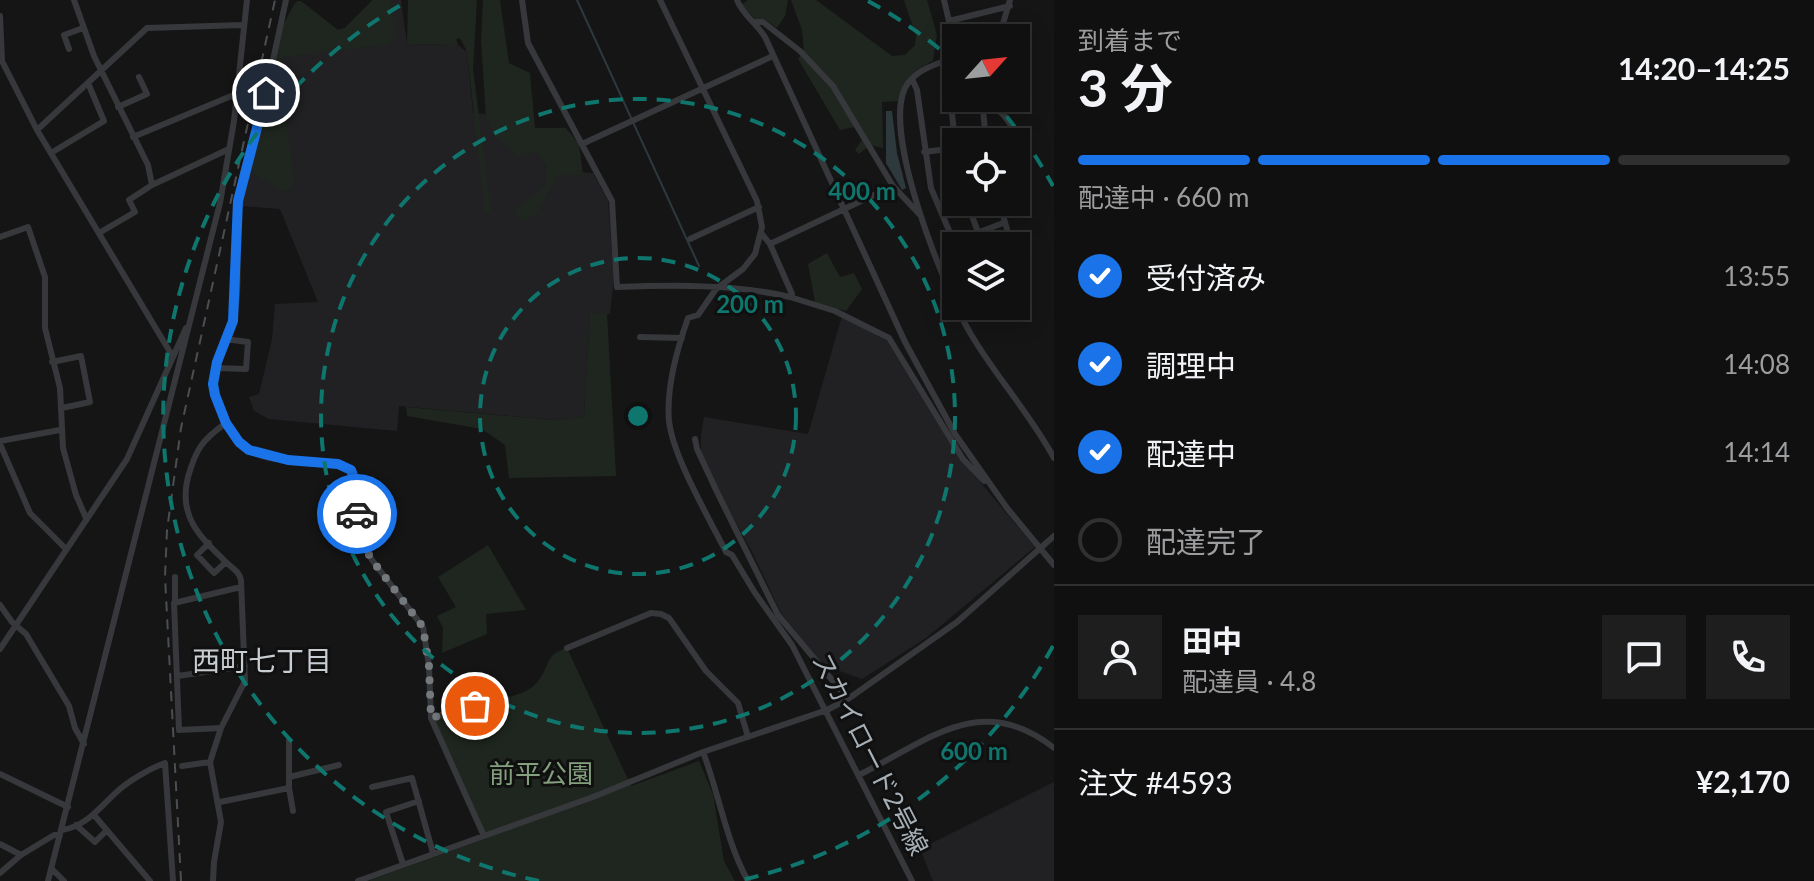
<!DOCTYPE html>
<html lang="ja">
<meta charset="utf-8">
<style>
body{margin:0;font-family:Lato,"Noto Sans JP",sans-serif;background:#1e1e1e;color:#f1f3f6;height:100vh;display:flex;flex-direction:column;font-size:30px;white-space:nowrap}
*{box-sizing:border-box;margin:0}
p{font-size:26px;color:#9c9d9f}
.icon{flex:none;width:44px;height:44px;fill:none;stroke:currentColor;stroke-width:2;stroke-linecap:round;stroke-linejoin:round}
.map{position:relative;flex:1;overflow:hidden}
.side{display:flex;flex-direction:column;background:#101010;width:760px}
.side>*{flex:none}
.needle{width:52px;rotate:63deg}
.controls{position:absolute;left:942px;top:24px;display:grid;gap:16px}
.controls a{display:grid;place-items:center;width:88px;height:88px;border-radius:0px;background:#101010;box-shadow:0 4px 20px #0003,0 0 0 2px #303030;font-size:40px}
.pin{position:absolute;display:grid;place-items:center;width:68px;height:68px;color:#fff;margin:-34px;border:4px solid #fff;border-radius:50%;box-shadow:0 2px 8px #0007}
.courier{position:absolute;display:grid;place-items:center;width:80px;height:80px;margin:-40px;border:6px solid #1a73e8;border-radius:50%;background:#fff;color:#222;box-shadow:0 2px 10px #0007}
.summary em{font-style:normal;font-weight:700}
.summary div{display:flex;flex-direction:column-reverse}
.summary{display:flex;align-items:center;justify-content:space-between;height:136px;padding:0 24px}
h1{font-size:52px;font-weight:700;line-height:60px}
.bar{display:grid;grid-template-columns:repeat(4,1fr);gap:12px 8px;align-content:center;height:96px;padding:0 24px}
.bar i{height:10px;border-radius:6px;background:#303030}
.bar .active{background:#1a73e8}
.bar p{grid-column:span 4}
.line{display:flex;align-items:center;gap:20px;padding:0 24px;border-top:2px solid #303030}
.line div{flex:1}
.round{display:grid;place-items:center;flex:none;width:84px;height:84px;border-radius:0px;background:#1e1e1e}
ol{padding:0 24px;list-style:none}
li{display:flex;align-items:center;gap:24px;height:88px}
li p{margin-inline-start:auto}
li .icon{padding:8px;border-radius:50%;background:#1a73e8;color:#fff;stroke-width:4}
li:last-child{color:#9c9d9f}
li i{width:44px;height:44px;border:4px solid #303030;border-radius:50%}
main{display:flex;flex:1;min-height:0}
.map>svg:first-child{display:block}
</style>
<main>
<div class="map">
<svg width="1054" height="881" viewBox="0 0 1054 881">
<rect width="100%" height="100%" fill="#151516"/>
<path fill="#212123" d="M373,0H401L407,44L458,45L467,52L473,113L487,114L540,148L552,170L593,173L608,201L614,278L610,314H590L584,417L554,420L399,406L397,431L269,419L254,411L249,397L259,394L272,339L275,304L318,302L280,209L240,206L283,25L294,4L301,1L338,30L345,28Z
M842,316L887,341L964,463L1035,547L926,638L862,679L823,665L781,613L751,550L718,490L701,452V435L704,417L808,434Z
M1054,782V881H933L920,849Z"/>
<path fill="#1f261f" d="M373,0H390L395,32L390,44L282,57L279,64L294,180L290,190L284,191L254,174L251,165L283,25L297,1H301L338,30L345,28Z
M408,0H477L473,69L491,211L485,214L467,52L460,38L456,39L458,45L407,44Z
M483,0H500L509,63L530,73L535,128H566L579,144L583,175H558L536,214L525,220L514,215L515,211L546,184L547,167L537,151L519,157L496,137L486,118L481,41Z
M748,0H788L785,16L777,28L764,19L756,20L741,5Z
M791,0H816L892,56L905,55L915,45L916,36L904,0H927L937,35L933,61C913,71 903,79 898,101L882,102L883,148L870,145L859,154L855,150L862,140L854,127L840,130L798,59L804,51L802,30Z
M827,253L840,277L854,273L862,289L846,311L815,302L808,264Z
M590,313L607,314L616,476L509,478L505,445L482,429L407,416L406,407L554,420L584,417Z
M488,545L526,610L486,614L487,634L442,653L443,628L437,616L456,607L438,577Z
M567,648L631,786L699,761L713,794L724,861L735,881H368L487,838L431,718L458,708L454,684L492,682L493,700C509,697 529,694 539,680C551,664 544,655 567,648Z"/>
<path fill="#2d393c" d="M886,111H892L897,153L906,188L902,190L886,163Z"/>
<g fill="none" stroke-linecap="round" stroke-linejoin="round">
<path stroke="#2d393c" stroke-width="2" d="M577,0L699,266"/>
<path stroke="#36383b" stroke-width="6" d="M74,0L94,56L148,165L152,185
M286,0C278,36 271,72 262,107C253,138 241,171 238,203C235,240 241,281 234,319C230,340 215,358 214,383C213,402 227,429 240,443C270,473 323,450 351,470L355,481L361,541L372,560L423,627L429,666L431,718L484,836
M522,0L528,43L612,201L617,287C674,285 735,284 790,297L792,294L770,244L762,234
M660,0L757,201L762,227L755,254L743,269L716,289L698,315L688,318C677,349 666,388 669,421C673,457 709,518 726,552L732,555L755,593L792,645L912,881
M737,0C742,14 757,24 765,37L905,342L955,434L1007,508L1054,565
M944,0L949,21L948,76L956,151
M0,16L2,61L37,130L173,357
M949,21L1010,6
M756,22H763L800,51L833,86L893,186L921,216
M993,38L1002,27L1010,0
M69,49L64,35L83,28
M956,57C940,63 919,68 908,83C877,124 946,294 972,336C997,378 1031,415 1054,458
M912,79L917,90L931,188L956,247
M982,98L986,142
M118,107L147,94L139,77
M983,111L997,109C1021,127 1018,156 1016,183
M37,130L147,28L243,25
M133,137L236,94
M582,144L773,56
M924,152L956,148
M51,153L104,121L88,83
M967,202L983,246
M999,202L1012,246
M99,233L135,212L129,200L152,185L229,149
M0,237L28,227L45,277V328L60,388L63,448L76,495L86,518
M690,239L759,207
M954,242L1003,223
M770,244L893,186
M1016,258L1028,297L1016,304
M790,297L835,311L889,338L963,459L984,481
M980,306L987,319L1012,306
M640,337L682,338
M52,362L81,356L90,402L62,408
M216,368L246,369L248,342L225,339
M695,439L697,449L717,492L778,615L848,699
M0,441L60,430
M0,444L30,513L66,549
M209,543L197,555L214,573L226,562
M175,577V603
M0,605L12,622L26,634L69,706L75,728L84,744
M567,648L651,613L661,614L669,618L706,671L738,703L748,737
M0,649L127,459L186,328
M178,676L245,666
M431,718L506,698
M221,728L179,730L174,603L241,587
M289,740V788L293,811
M703,752C719,794 726,841 748,881
M182,766L210,762
M0,774L68,807
M859,775C928,741 981,690 1054,748
M289,777L339,765
M372,787L412,778L433,853
M220,802L289,788
M94,815L150,881
M76,825L95,842L107,830
M62,830C88,826 101,805 120,789C132,779 151,768 165,763L173,881
M0,844L21,855
M403,864L386,812L419,801
M52,869L64,881
M0,873L21,855L54,835H60
M48,881L220,203L234,121L247,0
M213,881L214,862L221,822L210,762L221,728L245,681L241,580C239,571 233,569 226,562C199,536 178,516 188,477C196,449 202,440 226,423
M358,881L593,797L703,752L827,710L848,699L957,622L1054,536"/>
<path stroke="#4b4e52" stroke-width="2" stroke-dasharray="10 8" stroke-linecap="butt" d="M181,881L165,577L167,530L181,428L275,0"/>
</g>
<g fill="none" stroke-linecap="round" stroke-linejoin="round">
<path stroke="#74797e" stroke-width="8" stroke-dasharray="0 14.4" d="M357,514L361,541L372,560L423,627L429,666L431,718L475,706"/>
<path stroke="#1a73e8" stroke-width="10" d="M266,93L238,201L233,321L217,362L213,384L215,395L226,423L239,442L249,450L288,460L338,464L351,470L355,481L357,514"/>
</g>
<g fill="none" stroke="#0f766e" stroke-width="4" stroke-dasharray="14 10">
<circle cx="638" cy="416" r="158"/>
<circle cx="638" cy="416" r="317"/>
<path d="M1053 646A475 475 0 0 1 737 881M539 881A475 475 0 0 1 408 1M868 1A475 475 0 0 1 956 63M991 98A475 475 0 0 1 1053 186"/>
</g>
<g text-anchor="middle" stroke-width="6" stroke-linejoin="round" paint-order="stroke">
<g font-size="26" fill="#a7afb6" stroke="#101011">
<text transform="translate(870 754) rotate(63)" y="9">スカイロード2号線</text>
</g>
<g font-size="26" fill="#85a07e" stroke="#101011">
<text x="541" y="783">前平公園</text>
</g>
<g font-size="28" fill="#c8cdd2" stroke="#101011">
<text x="262" y="671">西町七丁目</text>
</g>
</g>
<circle cx="638" cy="416" r="12" fill="#0f766e" stroke="#101011" stroke-width="4"/>
<g font-size="24" text-anchor="middle" font-weight="bold" fill="#0f766e" stroke="#101011" stroke-width="6" stroke-linejoin="round" paint-order="stroke">
<text x="862" y="200">400 m</text>
<text x="750" y="313">200 m</text>
<text x="974" y="760">600 m</text>
</g>
</svg>
<div class="controls">
<a><svg class="needle" viewBox="-14 -14 28 28"><path d="M0-13l5 13h-10z" fill="#e53935"/><path d="M0 13l5-13h-10z" fill="#9c9d9f"/></svg></a>
<a><svg class="icon" aria-label="locate" viewBox="0 0 24 24"><circle cx="12" cy="12" r="6"/><path d="M12 2v4M12 18v4M2 12h4M18 12h4"/></svg></a>
<a><svg class="icon" aria-label="layers" viewBox="0 0 24 24"><path d="M12 4l9 5-9 5-9-5zM3 14l9 5 9-5"/></svg></a>
</div>
<div class="pin" style="left:475px;top:706px;background:#ea580c"><svg class="icon" aria-label="bag" viewBox="0 0 24 24"><path d="M5 8h14l-1 12H6zM9 8a3 3 0 0 1 6 0"/></svg></div>
<div class="pin" style="left:266px;top:93px;background:#1f2937"><svg class="icon" aria-label="home" viewBox="0 0 24 24"><path d="M3 11l9-7 9 7M6 9v11h12V9"/></svg></div>
<div class="courier" style="left:357px;top:514px"><svg class="icon" aria-label="car" viewBox="0 0 24 24"><path d="M5 17H2v-5l4-1 3-4h7l3 4 3 1v5h-3M9 17h6M6 11h13"/><circle cx="7" cy="17" r="2"/><circle cx="17" cy="17" r="2"/></svg></div>
</div>
<section class="side">
<div class="summary"><div><h1>3 分</h1><p>到着まで</p></div><em>14:20–14:25</em></div>
<div class="bar"><i class="active"></i><i class="active"></i><i class="active"></i><i></i><p>配達中 · 660 m</p></div>
<ol>
<li><svg class="icon" aria-label="check" viewBox="0 0 24 24"><path d="M5 12l5 5 9-10"/></svg>受付済み<p>13:55</p></li>
<li><svg class="icon" aria-label="check" viewBox="0 0 24 24"><path d="M5 12l5 5 9-10"/></svg>調理中<p>14:08</p></li>
<li><svg class="icon" aria-label="check" viewBox="0 0 24 24"><path d="M5 12l5 5 9-10"/></svg>配達中<p>14:14</p></li>
<li><i></i>配達完了</li>
</ol>
<div class="line" style="height:144px"><a class="round"><svg class="icon" aria-label="person" viewBox="0 0 24 24"><circle cx="12" cy="8" r="4"/><path d="M4 21q1-7 8-7t8 7"/></svg></a><div><b>田中</b><p>配達員 · 4.8</p></div><a class="round"><svg class="icon" aria-label="chat" viewBox="0 0 24 24"><path d="M4 5h16v11H9l-5 4z"/></svg></a><a class="round"><svg class="icon" aria-label="phone" viewBox="0 0 24 24"><path d="M5 4h4l2 5-3 2q2 4 5 5l2-3 5 2v4C11 20 4 13 5 4z"/></svg></a></div>
<div class="line" style="height:104px"><div>注文 #4593</div><b>¥2,170</b></div>
</section>
</main>
